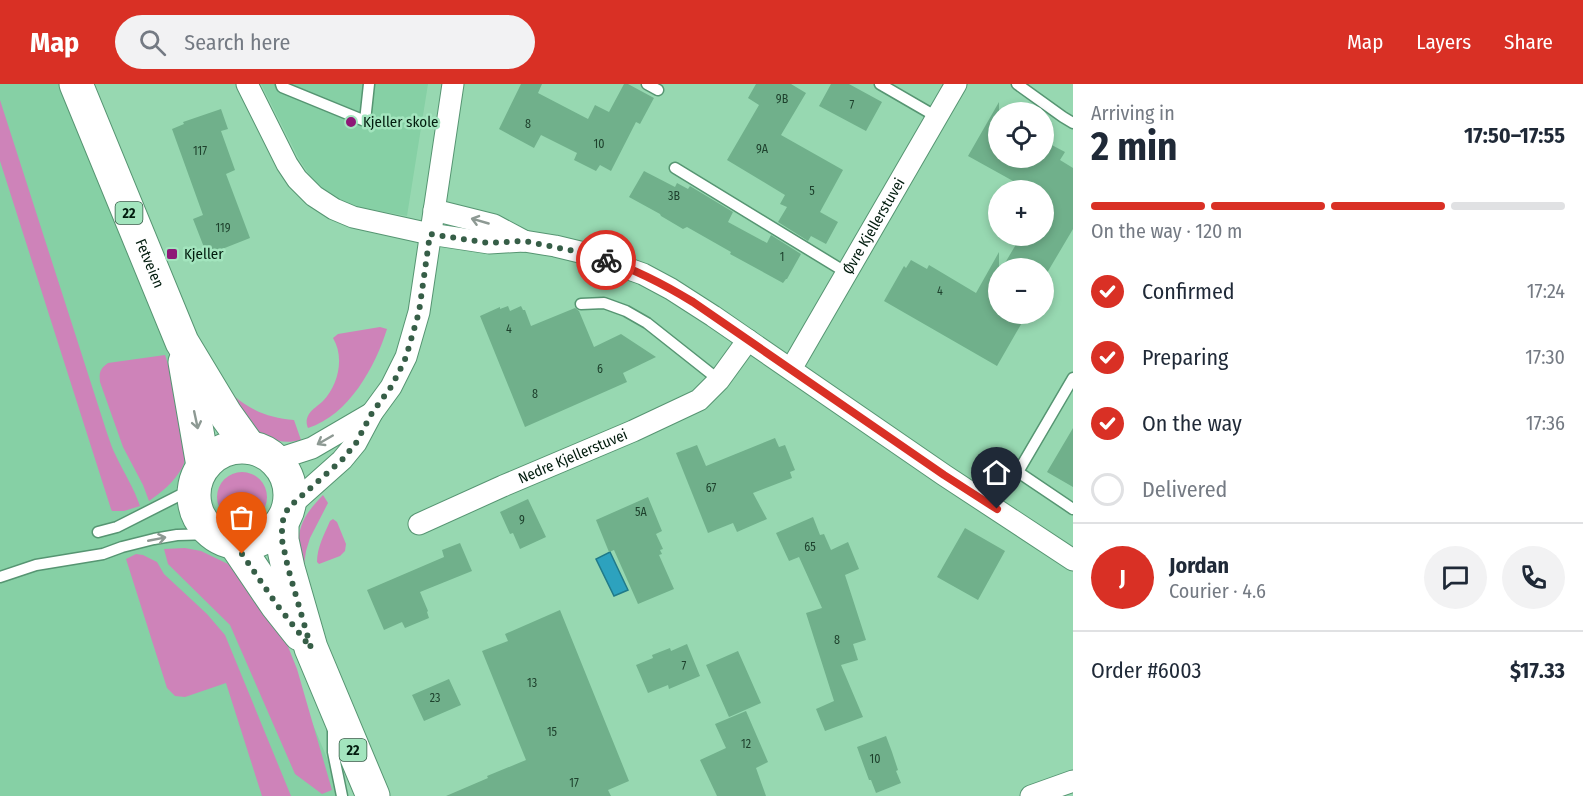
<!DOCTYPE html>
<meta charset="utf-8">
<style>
body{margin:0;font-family:"Fira Sans Condensed",sans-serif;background:#f2f2f3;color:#1f2937;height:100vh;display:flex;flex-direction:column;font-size:22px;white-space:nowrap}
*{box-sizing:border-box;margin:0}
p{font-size:20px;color:#747a83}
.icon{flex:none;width:33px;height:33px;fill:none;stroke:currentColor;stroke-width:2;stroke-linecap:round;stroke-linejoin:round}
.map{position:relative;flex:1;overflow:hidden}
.side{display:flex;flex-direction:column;background:#fff;width:510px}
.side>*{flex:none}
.buttons{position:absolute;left:988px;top:18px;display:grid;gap:12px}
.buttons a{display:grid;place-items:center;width:66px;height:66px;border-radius:50%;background:#fff;box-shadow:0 3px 9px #0003;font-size:30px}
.pin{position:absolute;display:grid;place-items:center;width:51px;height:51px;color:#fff;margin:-62px -26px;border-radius:50% 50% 50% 0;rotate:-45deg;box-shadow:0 0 6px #0007}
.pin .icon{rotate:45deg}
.courier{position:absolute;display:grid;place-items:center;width:60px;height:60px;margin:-30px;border:4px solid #d93025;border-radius:50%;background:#fff;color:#222;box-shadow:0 2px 8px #0007}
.headline em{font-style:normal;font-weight:700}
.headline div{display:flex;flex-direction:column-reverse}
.headline{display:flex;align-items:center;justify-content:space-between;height:102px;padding:0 18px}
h1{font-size:39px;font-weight:700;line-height:45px}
.bar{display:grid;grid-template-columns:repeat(4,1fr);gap:9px 6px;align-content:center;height:72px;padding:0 18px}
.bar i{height:8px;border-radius:4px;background:#e0e1e3}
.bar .selected{background:#d93025}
.bar p{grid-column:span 4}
.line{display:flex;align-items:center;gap:15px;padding:0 18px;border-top:2px solid #e0e1e3}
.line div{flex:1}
.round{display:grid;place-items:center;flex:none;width:63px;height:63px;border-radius:32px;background:#f2f2f3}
ol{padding:0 18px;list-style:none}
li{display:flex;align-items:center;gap:18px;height:66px}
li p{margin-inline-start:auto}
li .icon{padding:6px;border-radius:50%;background:#d93025;color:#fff;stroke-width:4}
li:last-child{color:#747a83}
li i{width:33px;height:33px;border:3px solid #e0e1e3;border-radius:50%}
header{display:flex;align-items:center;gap:36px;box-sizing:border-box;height:84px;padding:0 30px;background:#d93025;color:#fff}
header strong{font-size:28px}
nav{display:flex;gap:33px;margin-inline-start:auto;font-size:21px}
.search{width:420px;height:54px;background:#f2f2f3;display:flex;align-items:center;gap:15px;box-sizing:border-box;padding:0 21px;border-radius:33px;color:#747a83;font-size:22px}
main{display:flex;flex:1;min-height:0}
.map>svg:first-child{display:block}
</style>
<header>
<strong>Map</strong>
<div class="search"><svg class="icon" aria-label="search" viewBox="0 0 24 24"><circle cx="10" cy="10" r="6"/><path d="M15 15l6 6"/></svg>Search here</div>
<nav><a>Map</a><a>Layers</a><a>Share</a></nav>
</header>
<main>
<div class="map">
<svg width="1073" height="712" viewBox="0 0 1073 712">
<rect width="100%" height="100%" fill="#97d8b1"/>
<path fill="#86d0a5" d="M0,0H67L151,212L209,408L306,624L343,712H0Z
M261,0H428L407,132L358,123L335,114L323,105L312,95L299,75Z"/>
<path fill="#ce83b9" d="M0,16L107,349C110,357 112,365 116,372C124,389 134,404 140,422L124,427H112L111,425L0,77Z
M380,243L387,245C375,283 349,331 308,344C306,339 306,335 309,330C312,325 319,321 323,317C338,301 345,274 333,254L338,250Z
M165,271C174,298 195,359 182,384C174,398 162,408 149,417L143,401L123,363L100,298C99,288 100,285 108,279Z
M233,311C251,327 270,334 294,336L301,356C277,362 257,352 242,333C237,327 235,318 233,311Z
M217 413a25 25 0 1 1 50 0a25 25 0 1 1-50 0Z
M323,411L328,419L310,454L306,467L302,495L300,490C298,451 294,441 323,411Z
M333,435L337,438L346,460L345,467L340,472L319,480L317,478C317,463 324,451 330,437Z
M185,464L201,467L228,480L238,490L283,550L297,585L332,706L322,710L295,690L230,541L168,480L164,465Z
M136,470L143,471L157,478L164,490L207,530L225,551L291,712H262L226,599L185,613L175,612L167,604L126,475Z"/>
<path fill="#2da2be" stroke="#207a89" stroke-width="1.5" d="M610,468L628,506L614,512L596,475Z"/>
<path fill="#70b08b" d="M521,0H542L538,9L588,35L595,21L609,28L624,0H628L654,14L640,40L636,38L611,87L600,81L596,87L574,76L577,69L541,51L534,64L499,45Z
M756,0H791L806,9L781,51L843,86L820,128L838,138L826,160L811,152L808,157L778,138L787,123L780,120L785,111L727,76L759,21L748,14Z
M831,0H849L882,18L866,47L819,22Z
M999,18V74H1044V61L1046,58L1065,68L1060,76L1073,84V145L1044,194V184H1002L1021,152H1044V106H1029L968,72Z
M221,25L228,45L221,47L235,86L226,90L250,154L207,171L193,135L203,131L172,45L184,40L183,38Z
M644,87L675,103L677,99L688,105L690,102L733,128L728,138L767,159L771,151L801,170L787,195H786L783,199L730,170L731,168L687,143L683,145L661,132L660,130L629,113Z
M999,168V230H1027L997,282L884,217L904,182L906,184L911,176L927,185L929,181L976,209Z
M508,222L510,227L521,222L523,226H525L531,242L575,224L579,227L594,263L621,250L656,273L623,289L627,298L525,343L480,232L500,223V225Z
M1073,344V403L1047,388Z
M775,354L779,363L785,361L795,386L790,388L792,394L753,409L767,435L737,448L733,439L708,449L676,369L697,361L706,382Z
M648,413L662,447L656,450L663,465L660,466L662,470L659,471L674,505L638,520L614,466L609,468L596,436Z
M528,415L546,453L520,465L513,449L510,450L500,428Z
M813,433L820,451L824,450L831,466L848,458L859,485L845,491L866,556L853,560L858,576L841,581L863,633L825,647L816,625L834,617L806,529L822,524L799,473L789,477L776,449Z
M965,444L1005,467L978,516L937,493Z
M460,459L472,487L420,508L428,527L427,528L429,534L405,544L402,538L384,546L367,506L444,473L442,466Z
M560,526L629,697L608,706L611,712H446L488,694L487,692L526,676L482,567L508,557L505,550Z
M687,560L700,592L669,605L668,601L648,609L636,581L653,574L652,571L670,564L671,567Z
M738,567L761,619L729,633L706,581Z
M449,595L461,621L424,637L412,611Z
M746,627L768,678L756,684L766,712H717L700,676L726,664L715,640Z
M886,652L892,668L898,686L896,687L901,699L876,709L871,696H869L857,663Z"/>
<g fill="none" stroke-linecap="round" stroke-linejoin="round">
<g stroke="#569572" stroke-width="13">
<path id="service" d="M281,0L282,3L365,37L369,0
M647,0L658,6
M880,0L937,33
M1017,0L1063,33L1073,39
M675,84L847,189
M581,220L604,219L626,227L647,239L719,296
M1073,294L1018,388L1073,425
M98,448L117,443L194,404
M0,493L36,481L103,470L122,463L154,455L177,451L213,450
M333,645V668L342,712"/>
</g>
<g stroke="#569572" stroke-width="23">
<g id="minor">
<path d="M247,0L287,80L297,95L314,112L334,125L353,133L430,150L489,159L524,157L555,162L584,169L643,190L671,205L713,232L944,391L1073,476"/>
<path d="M434,126L494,141L524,157"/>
<path id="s1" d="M791,285L956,0"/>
<path d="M275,376L312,364L372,329"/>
<path d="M288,424L342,376L356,359L372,329L391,303L406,273L419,228L453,0"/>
<path id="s2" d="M419,440L503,402L633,347L699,316L719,296L748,256"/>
<path d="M1031,712L1073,697"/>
</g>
</g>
<g stroke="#569572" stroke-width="35">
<g id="trunk">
<path id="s3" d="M76,0L182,258L226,331L249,363"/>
<path d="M185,278L203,382"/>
<circle cx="242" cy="411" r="48"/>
<path d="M282,439V456L288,484L311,564L373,712"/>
<path d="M235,459L277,521L300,550"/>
</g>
</g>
<use href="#service" stroke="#fff" stroke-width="10"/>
<use href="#minor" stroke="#fff" stroke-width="21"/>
<use href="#trunk" stroke="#fff" stroke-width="33"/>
</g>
<defs><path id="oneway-shaft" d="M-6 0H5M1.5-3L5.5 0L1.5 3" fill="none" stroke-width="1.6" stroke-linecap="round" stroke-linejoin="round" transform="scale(1.5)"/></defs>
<g stroke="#8d9993">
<use href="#oneway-shaft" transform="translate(480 137) rotate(-164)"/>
<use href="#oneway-shaft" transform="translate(196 336) rotate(78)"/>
<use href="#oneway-shaft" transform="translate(325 356) rotate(150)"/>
<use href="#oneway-shaft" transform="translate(157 455) rotate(-11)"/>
</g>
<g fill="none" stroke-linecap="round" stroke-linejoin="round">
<path stroke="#365e47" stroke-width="6" stroke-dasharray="0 10.8" d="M242,470L277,521L311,564L288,484L282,456V439L288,424L342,376L356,359L372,329L391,303L399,288L406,273L419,228L430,150L489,159L524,157L584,169L606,176"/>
<path stroke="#d93025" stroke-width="8" d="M606,176C637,186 665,201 693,218L944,391L997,425"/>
</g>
<g fill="#8e1877" stroke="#a3e5be" stroke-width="2">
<circle cx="351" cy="38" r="6"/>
<rect x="166" y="164" width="12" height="12" rx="3"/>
</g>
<g text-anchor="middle" stroke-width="5" stroke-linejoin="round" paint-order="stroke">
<g font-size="12" fill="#1e412d">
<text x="782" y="19">9B</text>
<text x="852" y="25">7</text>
<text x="528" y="44">8</text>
<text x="599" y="64">10</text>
<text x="762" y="69">9A</text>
<text x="200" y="71">117</text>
<text x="812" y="111">5</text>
<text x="674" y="116">3B</text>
<text x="223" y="148">119</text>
<text x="782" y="177">1</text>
<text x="940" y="211">4</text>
<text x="509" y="249">4</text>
<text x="600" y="289">6</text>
<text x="535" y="314">8</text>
<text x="711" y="408">67</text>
<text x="641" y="432">5A</text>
<text x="522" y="440">9</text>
<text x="810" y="467">65</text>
<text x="837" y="560">8</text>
<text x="684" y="586">7</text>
<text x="532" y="603">13</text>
<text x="435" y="618">23</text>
<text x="552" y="652">15</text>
<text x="746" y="664">12</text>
<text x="875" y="679">10</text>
<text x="574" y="703">17</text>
</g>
<g fill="#a3e5be" stroke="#325843" stroke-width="1.5">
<rect x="115.5" y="118" width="27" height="22" rx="4.5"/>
<rect x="339.5" y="655" width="27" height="22" rx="4.5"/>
</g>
<g font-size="14" font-weight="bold" fill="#021c0e">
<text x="129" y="134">22</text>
<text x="353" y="671">22</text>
</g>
<g font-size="15" fill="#021c0e" stroke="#a3e5be" text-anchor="start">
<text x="363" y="43">Kjeller skole</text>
<text x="184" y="175">Kjeller</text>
</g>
<g font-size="15" fill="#021c0e" stroke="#a3e5be">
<text dy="5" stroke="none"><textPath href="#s1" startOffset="165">Øvre Kjellerstuvei</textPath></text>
<text dy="5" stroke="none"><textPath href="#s3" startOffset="194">Fetveien</textPath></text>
<text dy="5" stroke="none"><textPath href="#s2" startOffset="168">Nedre Kjellerstuvei</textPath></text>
</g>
</g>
</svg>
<div class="buttons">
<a><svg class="icon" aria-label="locate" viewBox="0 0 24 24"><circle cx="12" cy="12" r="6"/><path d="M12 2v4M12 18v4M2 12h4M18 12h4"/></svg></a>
<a>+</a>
<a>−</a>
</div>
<div class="pin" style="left:242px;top:470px;background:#ea580c"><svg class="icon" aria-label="bag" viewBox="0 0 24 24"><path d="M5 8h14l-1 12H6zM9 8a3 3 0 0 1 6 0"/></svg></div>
<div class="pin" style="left:997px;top:425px;background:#1f2937"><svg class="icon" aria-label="home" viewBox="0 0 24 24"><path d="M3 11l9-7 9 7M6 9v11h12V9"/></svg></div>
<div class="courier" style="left:606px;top:176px"><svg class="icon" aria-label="bike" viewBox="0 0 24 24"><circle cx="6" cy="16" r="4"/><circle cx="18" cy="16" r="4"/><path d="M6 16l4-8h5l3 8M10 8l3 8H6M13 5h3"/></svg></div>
</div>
<section class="side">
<div class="headline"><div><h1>2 min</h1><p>Arriving in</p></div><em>17:50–17:55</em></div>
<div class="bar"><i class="selected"></i><i class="selected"></i><i class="selected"></i><i></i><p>On the way · 120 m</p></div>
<ol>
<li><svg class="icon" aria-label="check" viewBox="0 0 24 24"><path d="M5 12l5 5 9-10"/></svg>Confirmed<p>17:24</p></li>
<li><svg class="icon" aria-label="check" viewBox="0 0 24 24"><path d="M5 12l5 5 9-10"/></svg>Preparing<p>17:30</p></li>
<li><svg class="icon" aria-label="check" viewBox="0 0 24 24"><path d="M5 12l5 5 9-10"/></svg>On the way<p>17:36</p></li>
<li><i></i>Delivered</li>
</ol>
<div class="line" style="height:108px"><b class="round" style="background:#d93025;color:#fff">J</b><div><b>Jordan</b><p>Courier · 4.6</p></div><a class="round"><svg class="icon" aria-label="chat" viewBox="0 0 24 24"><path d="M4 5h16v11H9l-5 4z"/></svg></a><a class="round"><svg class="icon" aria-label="phone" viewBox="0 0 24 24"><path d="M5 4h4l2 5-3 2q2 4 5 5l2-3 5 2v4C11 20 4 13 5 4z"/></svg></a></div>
<div class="line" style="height:78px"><div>Order #6003</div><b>$17.33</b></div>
</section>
</main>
